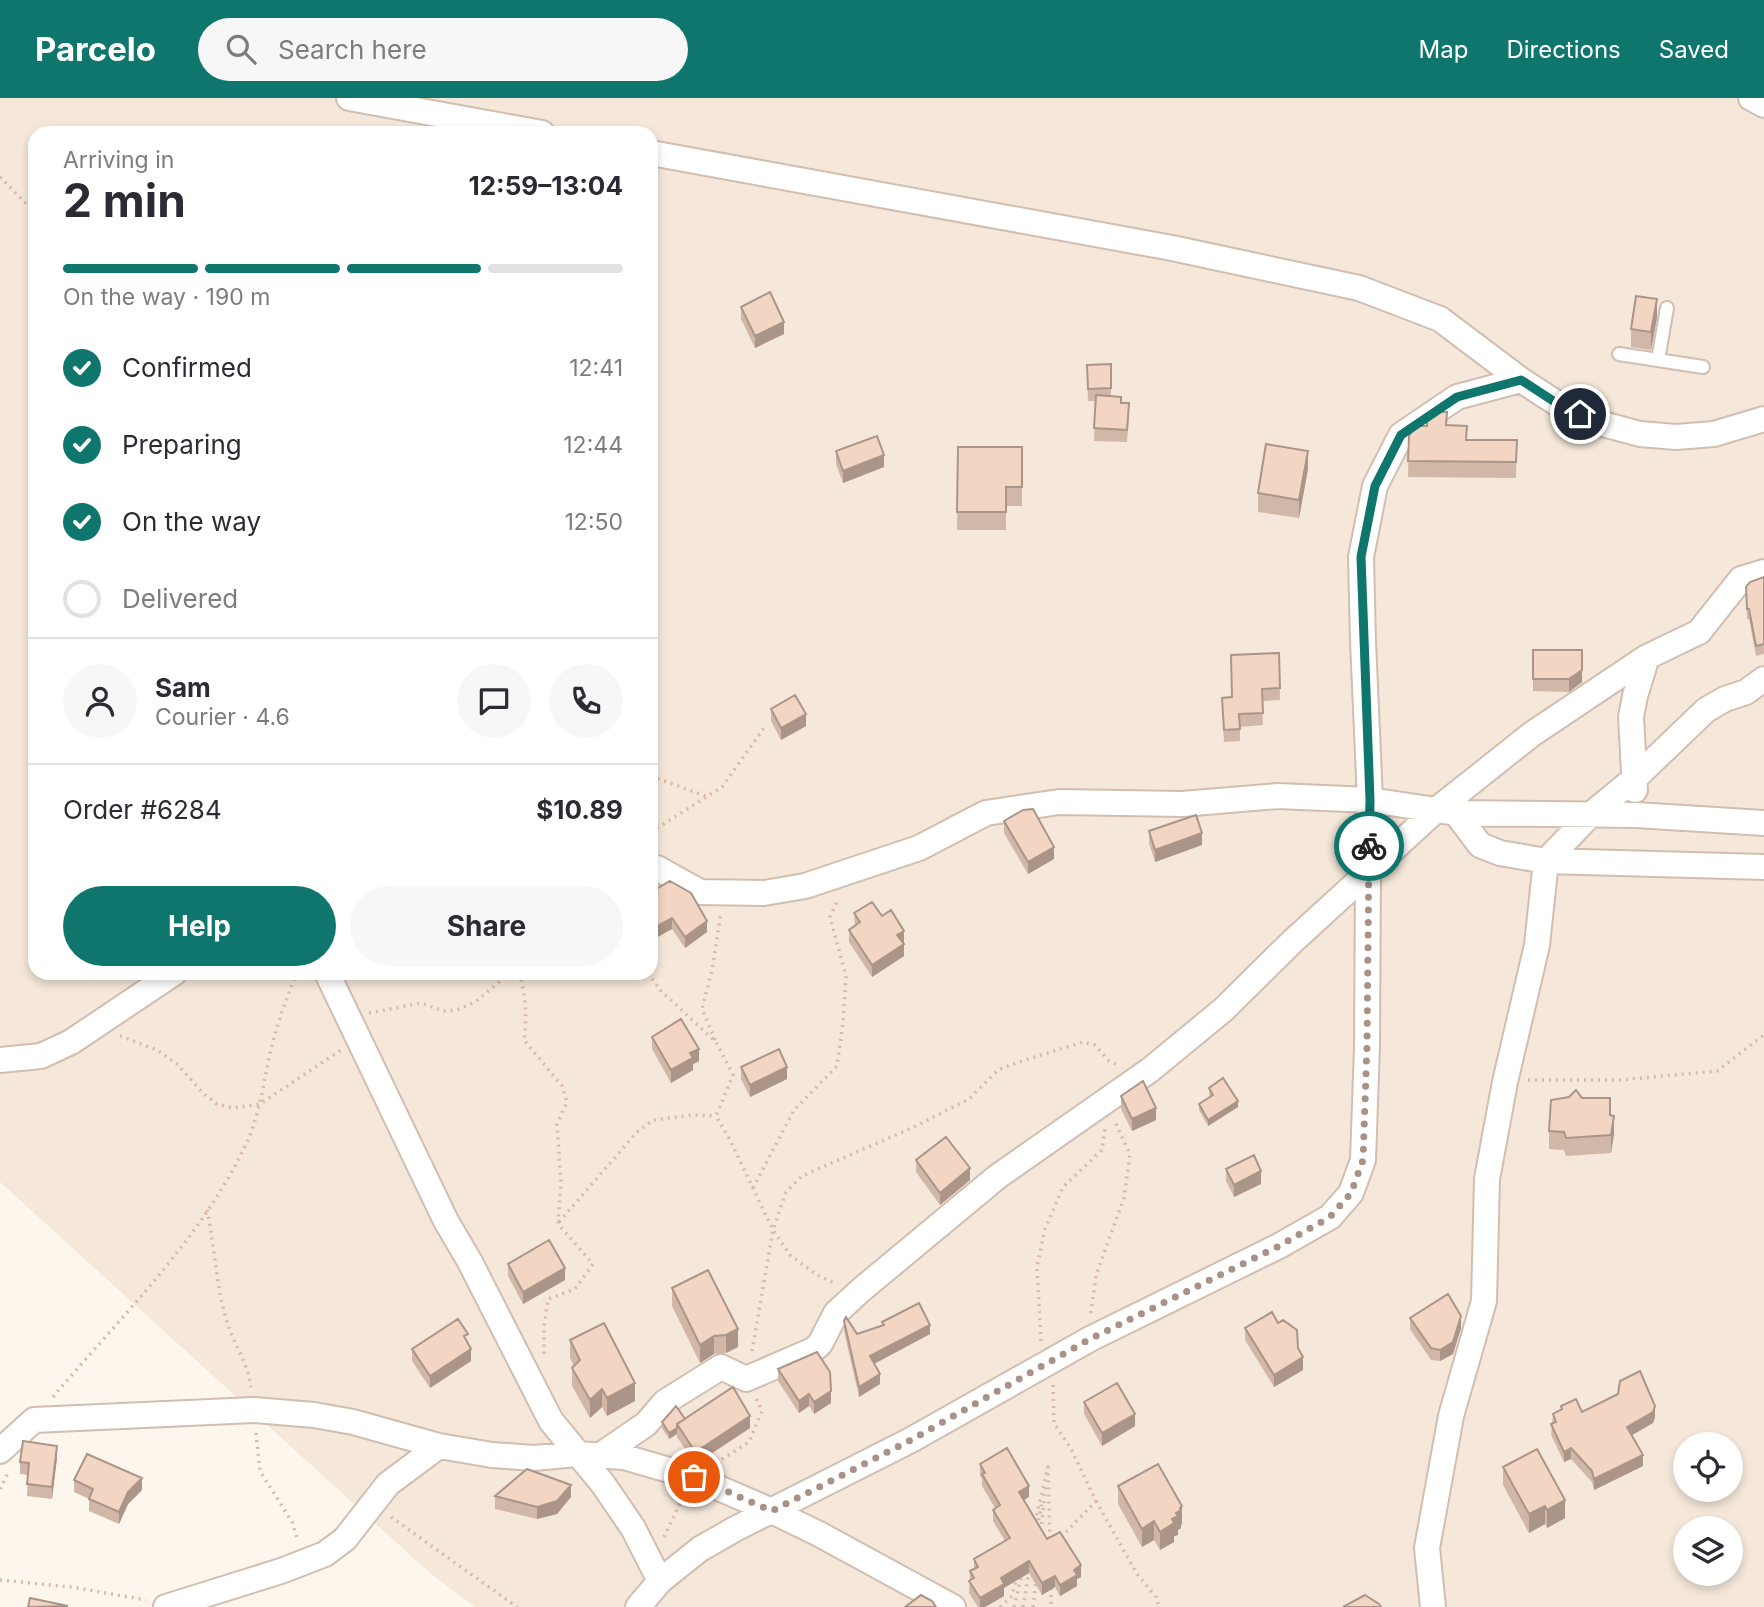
<!DOCTYPE html>
<meta charset="utf-8">
<style>
body{margin:0;font-family:Inter,sans-serif;background:#f7f7f7;color:#2b2b33;height:100vh;display:flex;flex-direction:column;font-size:26px;white-space:nowrap}
*{box-sizing:border-box;margin:0}
p{font-size:23px;color:#7c7c81}
.icon{flex:none;width:38px;height:38px;fill:none;stroke:currentColor;stroke-width:2;stroke-linecap:round;stroke-linejoin:round}
.map{position:relative;flex:1;overflow:hidden}
.side{position:absolute;left:28px;top:28px;width:630px;height:854px;display:flex;flex-direction:column;background:#fff;border-radius:21px;box-shadow:0 4px 10px #0003}
.side>*{flex:none}
.buttons{position:absolute;left:1673px;top:1334px;display:grid;gap:14px}
.buttons a{display:grid;place-items:center;width:70px;height:70px;border-radius:50%;background:#fff;box-shadow:0 4px 10px #0003;font-size:35px}
.pin{position:absolute;display:grid;place-items:center;width:60px;height:60px;color:#fff;margin:-30px;border:4px solid #fff;border-radius:50%;box-shadow:0 2px 7px #0007}
.courier{position:absolute;display:grid;place-items:center;width:70px;height:70px;margin:-35px;border:5px solid #0f766e;border-radius:50%;background:#fff;color:#222;box-shadow:0 2px 9px #0007}
.head em{font-style:normal;font-weight:700}
.head div{display:flex;flex-direction:column-reverse}
.head{display:flex;align-items:center;justify-content:space-between;height:119px;padding:0 35px}
h1{font-size:46px;font-weight:700;line-height:52px}
.bar{display:grid;grid-template-columns:repeat(4,1fr);gap:10px 7px;align-content:center;height:84px;padding:0 35px}
.bar i{height:9px;border-radius:5px;background:#e1e1e2}
.bar .current{background:#0f766e}
.bar p{grid-column:span 4}
.line{display:flex;align-items:center;gap:18px;padding:0 35px;border-top:2px solid #e1e1e2}
.line div{flex:1}
.round{display:grid;place-items:center;flex:none;width:74px;height:74px;border-radius:37px;background:#f7f7f7}
ol{padding:0 35px;list-style:none}
li{display:flex;align-items:center;gap:21px;height:77px}
li p{margin-inline-start:auto}
li .icon{padding:7px;border-radius:50%;background:#0f766e;color:#fff;stroke-width:4}
li:last-child{color:#7c7c81}
li i{width:38px;height:38px;border:4px solid #e1e1e2;border-radius:50%}
.action{display:flex;gap:14px;margin-top:auto;padding:14px 35px}
.action a{flex:1;height:80px;border-radius:42px;background:#0f766e;color:#fff;font-size:28px;font-weight:700;line-height:80px;text-align:center}
.action a+a{background:#f7f7f7;color:#2b2b33}
header{display:flex;align-items:center;gap:42px;box-sizing:border-box;height:98px;padding:0 35px;background:#0f766e;color:#fff}
header strong{font-size:33px}
nav{display:flex;gap:38px;margin-inline-start:auto;font-size:24px}
.search{width:490px;height:63px;background:#f7f7f7;display:flex;align-items:center;gap:18px;box-sizing:border-box;padding:0 24px;border-radius:38px;color:#7c7c81;font-size:26px}
.map>svg:first-child{display:block}
</style>
<header>
<strong>Parcelo</strong>
<div class="search"><svg class="icon" aria-label="search" viewBox="0 0 24 24"><circle cx="10" cy="10" r="6"/><path d="M15 15l6 6"/></svg>Search here</div>
<nav><a>Map</a><a>Directions</a><a>Saved</a></nav>
</header>
<div class="map">
<svg width="1764" height="1509" viewBox="0 0 1764 1509">
<rect width="100%" height="100%" fill="#fdf6ec"/>
<path fill="#f5e8da" fill-rule="evenodd" d="M0,0H1764V1509H475L431,1476L0,1084ZM35,35H651V875H35ZM1685,1346H1731V1391H1685ZM1685,1430H1731V1475H1685Z"/>
<g fill="none" stroke-linecap="round" stroke-linejoin="round">
<g stroke="#d1beb0" stroke-width="16">
<path id="service" d="M1619,256L1703,269
M1658,262L1667,210"/>
</g>
<g stroke="#d1beb0" stroke-width="28">
<path id="minor" d="M349,0L542,35
M1751,0L1764,7
M651,55L1172,150L1359,190L1440,221L1521,282L1561,308L1599,325L1640,336L1676,339L1714,336L1764,321
M1635,692L1631,619L1635,598L1647,559
M1456,715L1480,747L1500,755L1546,763L1764,769
M651,770H657L700,794L764,795L805,788L919,750L986,715L1059,704L1182,706L1278,698L1370,702L1456,715L1636,717L1764,725
M327,875L446,1123L470,1164L551,1323L603,1386L633,1430L660,1483
M0,962L41,958L71,944L174,875
M0,1353L34,1322L254,1312L314,1317L353,1324L439,1348L492,1357L534,1360L577,1356L624,1359L693,1379L772,1413L819,1436L953,1509
M601,1357L646,1326L665,1304L721,1269L746,1281L813,1252L820,1246L836,1215L861,1192L997,1079L1150,972L1223,912L1293,843L1435,713L1532,636L1647,559L1699,534L1741,481L1764,474
M166,1509L281,1473L325,1456L345,1441L388,1386L439,1348
M638,1509L660,1483L700,1451L735,1431L911,1342L1090,1241L1279,1148L1330,1119L1351,1095L1363,1062L1367,948L1368,775L1370,702L1363,543L1361,459L1375,388L1401,337L1457,299L1521,282
M1433,1509L1427,1450L1451,1318L1484,1203L1487,1081L1505,984L1537,847L1546,763L1589,718L1635,680L1706,612L1725,601L1746,594L1764,581"/>
</g>
<path stroke="#d9b8a5" stroke-width="3.5" stroke-dasharray="2 5" stroke-linecap="butt" d="M0,79L35,115
M651,678L708,699
M651,734L722,689L764,630
M519,875C526,896 527,920 524,942L562,988L567,1004L557,1026L561,1084L558,1126L593,1166L575,1191L548,1201L544,1229V1258
M648,875L661,893L716,944L733,977L716,1018L730,1042L773,1132L790,1157L817,1177L836,1186
M369,915L421,905L443,913L457,912L475,904L510,875
M120,938L157,952L177,966L203,995L217,1006L233,1010L260,1006L341,952
M715,942L702,911L712,872L721,815
M1528,982H1620L1717,973L1764,937
M753,1090L794,1012L837,968L843,925L846,878L830,819L838,801
M207,1112C215,1150 216,1190 228,1227C235,1248 248,1266 251,1289
M559,1124L637,1034L653,1022L693,1017L715,1018
M1091,1215L1096,1177L1124,1100L1130,1056L1114,1022
M1041,1243L1037,1169L1045,1131L1063,1089L1102,1052L1105,1030
M752,1253L773,1132L786,1094L802,1078L914,1029L969,1001L998,972L1019,964L1083,944L1095,947L1109,963L1118,967
M1053,1287L1054,1325L1071,1351L1096,1403L1067,1433L1059,1438
M53,1299C121,1218 202,1141 247,1044C260,1015 264,982 271,951C278,924 286,900 297,875
M256,1335L260,1373L292,1424L298,1443
M716,1365L749,1344L762,1313L756,1300
M0,1391L8,1375
M1096,1403L1137,1476L1156,1499L1159,1509
M391,1419L517,1509
M1035,1424L1048,1369L1050,1444
M1037,1429L1042,1405
M1041,1433L1046,1385
M664,1439L683,1399
M0,1482L71,1489L146,1502
M1051,1490V1509
M1000,1509L1012,1498L1017,1478
M1014,1509L1022,1476
M1023,1509L1029,1474
M1033,1509L1036,1482"/>
<use href="#service" stroke="#fff" stroke-width="12"/>
<use href="#minor" stroke="#fff" stroke-width="24"/>
</g>
<path fill="#d1b7a8" d="M741,209L784,236L755,250L741,221Z
M1657,219L1651,252L1631,249V231Z
M1111,266V298L1121,305L1129,318L1127,344L1094,343L1096,303H1088L1087,267Z
M1447,327L1467,342H1517L1516,380L1408,379L1409,338L1427,328Z
M958,349H1022V408H1006V432H957Z
M836,353L884,369L843,385L836,366Z
M1308,371L1299,420L1258,414V395Z
M1764,479V556L1756,558L1749,521H1747L1746,489Z
M1533,552H1582V584L1569,594L1533,593Z
M1279,555L1280,602L1262,603L1263,627L1240,629V643L1224,644L1222,600L1232,599Z
M771,611L806,628L781,642L771,623Z
M1004,723L1054,761L1028,776L1004,735Z
M1149,733L1202,747L1155,764L1149,745Z
M651,794L707,834L685,850L672,831L652,842L651,840Z
M854,815L882,818L904,845V858L872,879L849,844V832L855,828Z
M652,939L699,963L693,966V972L671,985L652,951Z
M741,969L787,981L750,999L741,981Z
M1209,990L1238,1009L1208,1028L1199,1012V1006L1210,999L1209,996Z
M1121,998L1156,1022L1132,1033L1121,1011Z
M1582,1000L1610,1017L1614,1036L1611,1055L1566,1058L1564,1052L1549,1051V1033Z
M916,1062L970,1082L940,1107L916,1074Z
M1226,1071L1261,1086L1234,1099L1226,1083Z
M508,1166L565,1182L523,1206L508,1178Z
M708,1172L738,1249L726,1255L714,1256L700,1265L672,1208V1190Z
M1410,1220L1461,1230L1453,1256L1440,1263L1431,1262L1410,1231Z
M844,1223L857,1236L882,1227V1224L930,1236L874,1266L880,1286L859,1299L844,1233Z
M1278,1225L1298,1250L1303,1272L1274,1289L1245,1242V1230Z
M570,1242L635,1303L607,1318L602,1309L590,1320L572,1288V1270L574,1268L570,1260Z
M468,1245L471,1263L430,1290L412,1263V1251Z
M778,1271L831,1305L814,1316L809,1308L799,1315L778,1283Z
M1084,1304L1135,1328L1102,1348L1084,1316Z
M1561,1308L1582,1314L1655,1319L1653,1325L1632,1337L1643,1368L1594,1392L1592,1384L1571,1361L1564,1364L1551,1337L1553,1316L1561,1312Z
M685,1321L750,1330L697,1365L694,1364L677,1339V1336L669,1341L662,1330V1324Z
M57,1360L52,1401L27,1398L28,1377L20,1376V1364Z
M980,1366L1029,1399L1024,1402L1047,1441L1081,1479L1077,1481V1488L1060,1498L1055,1489L1042,1497L1029,1475L1004,1490V1498L985,1509H978L969,1495L970,1473L974,1471V1461L1005,1443L993,1423V1412L995,1410L982,1388V1381L980,1378Z
M1503,1369L1565,1420L1547,1430L1545,1426L1529,1435L1503,1387Z
M74,1382L142,1392L128,1406L119,1426L89,1413V1401L74,1394Z
M1118,1388L1182,1426L1181,1427V1430L1178,1432V1437L1174,1438V1444L1160,1452L1154,1442L1142,1449L1118,1406Z
M495,1398L571,1399L557,1416L537,1421L495,1411Z"/>
<path fill="#aa9588" d="M1657,201V219L1651,252V234Z
M784,224V236L755,250V238Z
M1308,353V371L1299,420V402Z
M884,357V369L843,385V373Z
M1582,572V584L1569,594V581Z
M806,616V628L781,642V630Z
M1202,735V747L1155,764V752Z
M1054,749V761L1028,776V764Z
M672,820V831L652,842V831Z
M707,823V834L685,850V839Z
M904,833V845L897,849V837Z
M904,846V858L872,879V867Z
M699,951V963L693,966V972L671,985V972L690,955Z
M787,969V981L750,999V987Z
M1238,1003V1009L1208,1028V1022Z
M1156,1010V1022L1132,1033V1021Z
M1614,1018V1036L1611,1055V1037Z
M970,1070V1082L940,1107V1095Z
M1261,1073V1086L1234,1099V1087Z
M565,1170V1182L523,1206V1194Z
M1461,1218V1230L1453,1256L1440,1263V1252Z
M930,1227V1236L870,1268V1258Z
M738,1231V1249L726,1255V1237Z
M714,1238V1256L700,1265V1247Z
M471,1251V1263L430,1290V1278Z
M1303,1259V1272L1274,1289V1277Z
M880,1276V1286L859,1299V1289Z
M635,1285V1303L607,1318V1300Z
M602,1291V1309L590,1320V1302Z
M831,1293V1305L814,1316V1304Z
M809,1296V1308L799,1315V1303Z
M1655,1308V1319L1653,1325L1627,1340V1329Z
M1135,1316V1328L1102,1348V1335Z
M750,1318V1330L697,1365V1353Z
M677,1330V1336L669,1341V1335Z
M57,1348V1360L52,1401V1389Z
M1571,1350V1361L1564,1364V1354Z
M1643,1357V1368L1594,1392V1381Z
M142,1380V1392L128,1406L119,1426V1414L128,1394Z
M571,1387V1399L557,1416L537,1421V1409Z
M1029,1388V1399L1019,1405V1394Z
M1565,1402V1420L1547,1430V1412Z
M1182,1408V1426L1181,1427V1430L1178,1432V1437L1174,1438V1444L1160,1452V1434L1172,1421L1180,1410Z
M1545,1408V1426L1529,1435V1416Z
M1154,1423V1442L1142,1449V1431Z
M1029,1463V1475L1004,1490V1498L985,1509H980V1500L1001,1480Z
M1081,1467V1479L1077,1481V1488L1060,1498V1487L1074,1472Z
M1055,1478V1489L1042,1497V1485Z"/>
<path fill="#f3d5c3" stroke="#aa9588" stroke-width="2" d="M770,194L784,224L755,238L741,209Z
M1636,198L1657,201L1651,234L1631,231Z
M1111,266V290L1088,291L1087,267Z
M1096,297L1121,299V305H1129L1127,332L1094,330Z
M1437,314H1447L1446,327L1467,328L1466,342H1517L1516,364L1408,363L1409,338L1413,331L1417,328H1427V321Z
M877,338L884,357L843,373L836,353Z
M1266,346L1308,353L1299,402L1258,395Z
M958,349H1022V389H1006V414H957Z
M1764,479V546L1756,548L1749,511H1747L1746,489L1750,484Z
M1533,552H1582V572L1569,581H1533Z
M1279,555L1280,590L1262,591L1263,615L1239,616L1240,631L1224,632L1222,600L1232,599L1231,557Z
M795,597L806,616L781,630L771,611Z
M1033,711L1054,749L1028,764L1004,723L1023,712Z
M1196,717L1202,735L1155,752L1149,733Z
M670,783L691,795L707,823L685,839L672,820L652,831L651,829V794Z
M872,804L882,818L891,812L904,833L897,837L904,846L872,867L849,832L860,824L854,815Z
M681,921L699,951L690,955L693,960L671,972L652,939Z
M779,951L787,969L750,987L741,969Z
M1223,980L1238,1003L1208,1022L1199,1006L1213,997L1209,990Z
M1143,983L1156,1010L1132,1021L1121,998Z
M1576,992L1582,1000H1610V1017L1614,1018L1611,1037L1566,1040L1564,1034L1549,1033L1551,1002L1569,999Z
M946,1039L970,1070L940,1095L916,1062Z
M1254,1057L1261,1073L1234,1087L1226,1071Z
M549,1142L565,1170L523,1194L508,1166Z
M708,1172L738,1231L726,1237L714,1238L700,1247L672,1190Z
M1448,1196L1461,1218L1453,1244L1440,1252L1431,1250L1410,1220Z
M919,1205L930,1227L870,1258L880,1276L859,1289L844,1223L846,1219L857,1236L884,1227L882,1224Z
M1272,1214L1278,1225L1283,1222L1297,1232L1298,1250L1303,1259L1274,1277L1245,1230Z
M458,1221L468,1236L464,1238L471,1251L430,1278L412,1251Z
M604,1225L635,1285L607,1300L602,1291L590,1302L572,1270L580,1262L570,1242Z
M817,1254L830,1274L831,1293L814,1304L809,1296L799,1303L778,1271Z
M1640,1273L1655,1308L1653,1314L1627,1329L1643,1357L1594,1381L1592,1373L1571,1350L1564,1354L1551,1326L1556,1324L1553,1316L1562,1311L1561,1308L1576,1301L1582,1314L1618,1296L1620,1283Z
M1117,1285L1135,1316L1102,1335L1084,1304Z
M733,1289L750,1318L697,1353L694,1352L677,1326Z
M676,1308L685,1321L677,1326V1330L669,1335L662,1324Z
M23,1343L57,1348L52,1389L27,1386L29,1365L20,1364Z
M1007,1350L1029,1388L1019,1394L1047,1441L1060,1434L1081,1467L1074,1472L1077,1477L1060,1487L1055,1478L1042,1485L1029,1463L1001,1480L1004,1486L980,1500L969,1483L974,1480L970,1473L978,1469L974,1461L1010,1440L993,1412L1000,1407L982,1376L985,1375L980,1366Z
M1537,1351L1565,1402L1547,1412L1545,1408L1529,1416L1503,1369Z
M87,1356L142,1380L128,1394L119,1414L89,1401L93,1391L74,1382Z
M1158,1366L1182,1408L1180,1410L1181,1412L1176,1415L1178,1418L1172,1421L1174,1425L1160,1434L1154,1423L1142,1431L1118,1388Z
M527,1371L571,1387L557,1403L537,1409L495,1398Z
M921,1497L932,1503L936,1509H905Z
M1365,1497L1379,1506L1381,1509H1343Z
M30,1500L68,1508L28,1509Z"/>
<g fill="none" stroke-linecap="round" stroke-linejoin="round">
<path stroke="#a89285" stroke-width="7" stroke-dasharray="0 12.6" d="M694,1379L772,1413L911,1342L1090,1241L1279,1148L1330,1119L1351,1095L1363,1062L1367,948L1369,748"/>
<path stroke="#0f766e" stroke-width="9" d="M1369,748L1370,702L1361,459L1375,388L1401,337L1457,299L1521,282L1561,308L1580,316"/>
</g>
</svg>
<div class="buttons">
<a><svg class="icon" aria-label="locate" viewBox="0 0 24 24"><circle cx="12" cy="12" r="6"/><path d="M12 2v4M12 18v4M2 12h4M18 12h4"/></svg></a>
<a><svg class="icon" aria-label="layers" viewBox="0 0 24 24"><path d="M12 4l9 5-9 5-9-5zM3 14l9 5 9-5"/></svg></a>
</div>
<div class="pin" style="left:694px;top:1379px;background:#ea580c"><svg class="icon" aria-label="bag" viewBox="0 0 24 24"><path d="M5 8h14l-1 12H6zM9 8a3 3 0 0 1 6 0"/></svg></div>
<div class="pin" style="left:1580px;top:316px;background:#1f2937"><svg class="icon" aria-label="home" viewBox="0 0 24 24"><path d="M3 11l9-7 9 7M6 9v11h12V9"/></svg></div>
<div class="courier" style="left:1369px;top:748px"><svg class="icon" aria-label="bike" viewBox="0 0 24 24"><circle cx="6" cy="16" r="4"/><circle cx="18" cy="16" r="4"/><path d="M6 16l4-8h5l3 8M10 8l3 8H6M13 5h3"/></svg></div>
<section class="side">
<div class="head"><div><h1>2 min</h1><p>Arriving in</p></div><em>12:59–13:04</em></div>
<div class="bar"><i class="current"></i><i class="current"></i><i class="current"></i><i></i><p>On the way · 190 m</p></div>
<ol>
<li><svg class="icon" aria-label="check" viewBox="0 0 24 24"><path d="M5 12l5 5 9-10"/></svg>Confirmed<p>12:41</p></li>
<li><svg class="icon" aria-label="check" viewBox="0 0 24 24"><path d="M5 12l5 5 9-10"/></svg>Preparing<p>12:44</p></li>
<li><svg class="icon" aria-label="check" viewBox="0 0 24 24"><path d="M5 12l5 5 9-10"/></svg>On the way<p>12:50</p></li>
<li><i></i>Delivered</li>
</ol>
<div class="line" style="height:126px"><a class="round"><svg class="icon" aria-label="person" viewBox="0 0 24 24"><circle cx="12" cy="8" r="4"/><path d="M4 21q1-7 8-7t8 7"/></svg></a><div><b>Sam</b><p>Courier · 4.6</p></div><a class="round"><svg class="icon" aria-label="chat" viewBox="0 0 24 24"><path d="M4 5h16v11H9l-5 4z"/></svg></a><a class="round"><svg class="icon" aria-label="phone" viewBox="0 0 24 24"><path d="M5 4h4l2 5-3 2q2 4 5 5l2-3 5 2v4C11 20 4 13 5 4z"/></svg></a></div>
<div class="line" style="height:91px"><div>Order #6284</div><b>$10.89</b></div>
<div class="action"><a>Help</a><a>Share</a></div>
</section>
</div>
